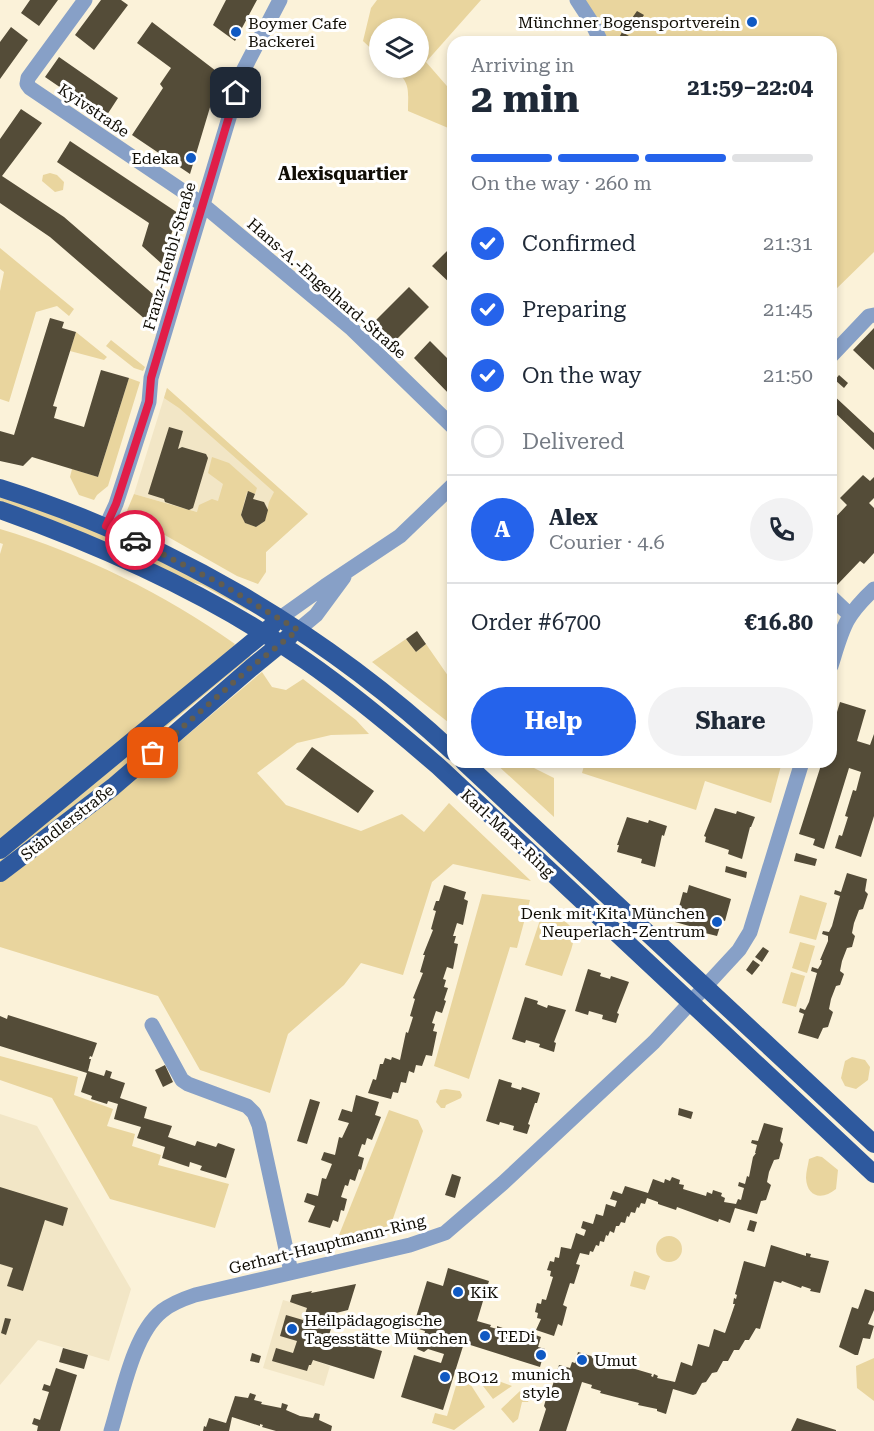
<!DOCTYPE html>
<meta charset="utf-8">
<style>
body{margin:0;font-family:"Roboto Serif",serif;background:#f2f2f3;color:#1f2937;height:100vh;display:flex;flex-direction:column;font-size:22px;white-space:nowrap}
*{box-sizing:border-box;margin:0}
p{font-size:20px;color:#747a83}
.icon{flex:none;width:33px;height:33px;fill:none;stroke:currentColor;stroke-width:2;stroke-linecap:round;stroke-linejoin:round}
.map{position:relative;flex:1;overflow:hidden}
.panel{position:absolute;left:447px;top:36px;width:390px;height:732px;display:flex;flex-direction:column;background:#fff;border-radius:18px;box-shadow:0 3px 9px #0003}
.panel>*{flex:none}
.buttons{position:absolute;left:369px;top:18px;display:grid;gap:12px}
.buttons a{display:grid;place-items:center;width:60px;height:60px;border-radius:50%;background:#fff;box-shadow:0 3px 9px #0003;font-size:30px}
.pin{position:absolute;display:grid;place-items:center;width:51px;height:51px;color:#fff;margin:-26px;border-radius:12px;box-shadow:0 3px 9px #0006}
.courier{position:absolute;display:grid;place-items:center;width:60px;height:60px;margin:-30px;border:4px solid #e11d48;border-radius:50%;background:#fff;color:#222;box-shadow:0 2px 8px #0007}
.summary em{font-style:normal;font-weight:700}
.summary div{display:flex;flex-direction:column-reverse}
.summary{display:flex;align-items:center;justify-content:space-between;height:102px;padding:0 24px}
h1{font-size:39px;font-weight:700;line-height:45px}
.bar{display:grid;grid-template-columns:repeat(4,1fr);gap:9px 6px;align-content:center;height:72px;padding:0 24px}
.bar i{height:8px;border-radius:4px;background:#e0e1e3}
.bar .on{background:#2563eb}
.bar p{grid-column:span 4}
.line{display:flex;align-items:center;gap:15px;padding:0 24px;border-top:2px solid #e0e1e3}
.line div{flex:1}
.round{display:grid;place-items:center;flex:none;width:63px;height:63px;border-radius:32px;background:#f2f2f3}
ol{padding:0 24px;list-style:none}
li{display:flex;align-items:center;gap:18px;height:66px}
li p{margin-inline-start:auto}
li .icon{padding:6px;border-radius:50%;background:#2563eb;color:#fff;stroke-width:4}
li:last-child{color:#747a83}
li i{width:33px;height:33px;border:3px solid #e0e1e3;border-radius:50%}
.action{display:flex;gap:12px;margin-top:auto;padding:12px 24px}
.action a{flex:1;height:69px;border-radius:36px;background:#2563eb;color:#fff;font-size:24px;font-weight:700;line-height:69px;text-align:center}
.action a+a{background:#f2f2f3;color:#1f2937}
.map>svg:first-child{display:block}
</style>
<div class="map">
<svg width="874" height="1431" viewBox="0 0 874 1431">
<rect width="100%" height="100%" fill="#fbf2d9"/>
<path fill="#f2e6c6" d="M167,388L308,514L266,552L215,517L134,494Z
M0,1114L37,1126L131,1289L109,1361L38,1340L0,1385Z
M312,1291L301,1356L330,1366L324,1386L263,1368L283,1300L290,1302L292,1295Z"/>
<path fill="#e9d59e" d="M377,0H481L426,62L453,93V130L408,111C408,89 411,83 393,68H418V28H380L379,56L363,41L371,8Z
M583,0H874V252L831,294V42H606Z
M50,173L57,175L64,182L63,190L55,192L42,181L43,175Z
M0,248L74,309L69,316L57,306L36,312L9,402L0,399V291L4,272L0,269Z
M76,332L107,357L104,360L70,351Z
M111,340L145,367L143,371L134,368L106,346Z
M129,378L140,382L108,486L97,495L94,500L79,495L70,477L72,469L98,477Z
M167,388L308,514L266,552V572L258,584L237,576L126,513L134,494L197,512L199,505L212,499L218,501L223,484L208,473L212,457L229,463L257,488L255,494L247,492L241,515L245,523L256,527L265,521L269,502L274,492L179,408L164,398Z
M0,494L133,546L250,607L247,610L202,585L186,581L0,504Z
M0,529C83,554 165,594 235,644L233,648L0,840V554L3,544L0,543Z
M406,639L416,652L426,644L453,683V726L372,662Z
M249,654L251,656L150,740L143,753L0,864V859Z
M262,672L272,687L286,690L303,679L356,720L369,734L331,735L297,743L257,773L286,805L361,831L402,814L424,832L449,803L531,881L453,864L432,882L403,975L361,963L344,985L288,1034L270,1093L200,1070L158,996L0,947V882C92,819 176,744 262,672Z
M494,762H522L554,778V817Z
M585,762H782L771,803L705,781L696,810L582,773Z
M482,894L530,900L517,948L510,947L469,1079L434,1066Z
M800,895L827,903L816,940L789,933Z
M543,911C587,926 574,939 562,976L525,965Z
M800,942L815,946L807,973L792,968Z
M791,972L805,976L796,1007L782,1003Z
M0,1056L78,1077L74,1095L113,1109L107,1126L135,1134L132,1146L161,1155L158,1165L229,1184L215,1228L110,1199L52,1098L0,1080Z
M852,1057L865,1060L870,1067L868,1080L856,1089L845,1086L841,1078L845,1061Z
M446,1089L460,1091L462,1095L461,1098L446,1105L445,1108H441L436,1102L440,1090Z
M389,1110L418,1120L423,1131L386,1239L333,1250Z
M817,1156L822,1157L838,1170L836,1189C823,1200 807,1198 806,1178C806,1172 808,1165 809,1159Z
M656 1249a13 13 0 1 1 26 0a13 13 0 1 1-26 0Z
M634,1271L650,1276L645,1290L630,1286Z
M874,1358V1401L857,1388L856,1366Z
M475,1371L493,1374V1379L512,1386L493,1399L473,1373Z
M458,1379L469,1382L485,1407L454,1430L432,1423L435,1413L447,1416Z
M520,1391L530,1398L528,1402H522L518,1419L513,1423L501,1409Z"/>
<path fill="#544c38" d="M30,0H58L39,26L21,13Z
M101,0H121L128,5L94,50L75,35Z
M226,0H257L235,41L213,25Z
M637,11L644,15L639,22L632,18Z
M152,22L220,74L190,174L132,135L163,88L160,84L171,68L137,43Z
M11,27L28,40L0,79V42Z
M622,32L629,36L625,42L618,40Z
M59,57L118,98L105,118L45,77Z
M21,109L42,123L2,176L64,217L154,295L146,320L50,237L0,203V139Z
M70,141L178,213L162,264L142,246L149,223L57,162Z
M452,246L453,248V286L432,266Z
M409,287L429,307L393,343L373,323Z
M50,318L64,322L62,328L76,332L53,406L57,407L54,418L84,427L101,370L129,378L98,477L32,457L23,466L0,461V431L14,435Z
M874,328V370L853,350Z
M430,341L453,364V398L414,358Z
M839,375L848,383L844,388L835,380Z
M831,393L874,433V450L831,409Z
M169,427L183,431L178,449L182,447L206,454L208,458L193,508L189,510L165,502L164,499L148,494Z
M863,475L870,481L874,477V498L869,503L874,508V553L864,564L860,561L837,585L831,579V522L847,505L840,498Z
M248,491L255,494L253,499L264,502L268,510L265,521L256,527L245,523L241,515Z
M417,631L426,644L416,652L406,639Z
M840,702L866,710L857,741L870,745L874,734V816L861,857L835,848L839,835L842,836L848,817L845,816L853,790L856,791L861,772L849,768L824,849L813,845L815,839L799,834L822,762H831V732Z
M312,747L374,791L358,813L296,769Z
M715,808L736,814L737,811L755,817L751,827H750L742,859L728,854L729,850L705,842L706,837L704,836Z
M627,817L648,823L649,820L667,826L664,836L662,835L655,867L641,863L642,859L617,852L619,845H617Z
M796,853L817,859L815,866L794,861Z
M726,866L747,872L746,878L725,872Z
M847,873L867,879L865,891L868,894L863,909L859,910L854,923L852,933L855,936L852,947L847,948L842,961L840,971L844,974L840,985L836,986L831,999L829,1009L833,1012L828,1027L823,1028L818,1039L798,1033L804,1014L799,1012L800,1008L805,1010L809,1002L817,973L811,971L812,967L818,969L821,964L822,960H820L828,941V936L822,934L823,931L829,932L832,926L840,896L834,894L835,890L841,892Z
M444,885L466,892L464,899L468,901L463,925L457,923L453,936H456L454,943L458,944L453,969L447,967L443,979L446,980L444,987L448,988L444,1000L446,1001L442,1013L436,1011L432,1023L435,1024L433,1031L437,1032L432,1056L426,1055L422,1066L416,1065L414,1073L409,1071L406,1083L401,1082L398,1093L393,1092L391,1099L368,1093L373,1079L376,1080L380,1064H383L385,1058L391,1060L392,1057L400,1060L406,1032L408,1033L413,1017L410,1016L415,999L413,998L423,973L420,972L425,955H423L433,930L431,929L436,911L433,910L436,901H439Z
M689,885L731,899L725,921L722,920L717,936L693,930V927L675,922L683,892L687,893Z
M763,947L769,951L762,962L755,957Z
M753,960L760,965L752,975L746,970Z
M588,969L601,973L600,976L610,979L611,976L629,982L617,1013L619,1014L616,1023L602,1019L603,1015L589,1011L588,1015L575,1011Z
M525,997L538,1001L537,1004L547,1008L548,1005L566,1010L554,1042L556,1043L554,1052L539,1047L540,1044L526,1040L525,1043L512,1039Z
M8,1015L97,1043L92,1057L90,1056L89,1059H91L88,1071L104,1076L106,1070L112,1072L110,1078L125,1083L120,1098L147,1107L144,1118L172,1126L168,1137L195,1146L197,1141L216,1147L218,1143L235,1149L226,1178L200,1170L202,1166L190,1162L189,1167L162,1158L165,1147L137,1138L141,1127L114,1119L118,1104L108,1101L107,1104L91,1099L92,1096L81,1092L87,1073L0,1046V1016L7,1019Z
M165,1065L173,1082L163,1087L155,1070Z
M499,1079L512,1083L511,1087L521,1090L522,1087L540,1093L537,1103H535L528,1124L530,1125L527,1134L513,1130L514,1126L500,1122L499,1125L486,1121Z
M356,1095L379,1102L375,1115L381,1117L372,1140L367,1138L365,1145L362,1144L358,1156L364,1158L361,1170L359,1169L355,1181L350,1179L348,1186L345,1185L341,1197L347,1199L344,1211L341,1210L338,1222L333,1220L330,1228L308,1222L315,1206L304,1202L307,1193L318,1196L322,1178L326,1179L332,1164L321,1160L324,1152L335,1155L339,1137L342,1138L349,1123L338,1120L342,1109L352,1112Z
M310,1099L320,1102L307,1144L297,1141Z
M679,1108L693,1112L691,1119L678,1115Z
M764,1123L783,1128L780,1141L783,1144L779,1159L774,1160L769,1172L767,1182L771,1185L766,1200L761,1201L757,1214L735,1208L730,1223L719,1219L718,1222L677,1207L676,1210L658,1204V1202L647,1198L645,1204L641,1203L639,1208L637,1207L635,1213L631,1212L629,1217L627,1216L625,1223L621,1222L619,1226H616L614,1233L610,1231L608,1236L606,1235L604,1242L600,1241L599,1246L596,1245L593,1252L590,1251L589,1255L580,1253L576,1264L580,1265L574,1284L570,1283L563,1305L567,1307L562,1326L558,1324L554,1336L536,1330L541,1319L537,1318L538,1313L535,1312L537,1303L541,1304L542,1299L546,1300L553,1277L550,1276L551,1271L547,1270L550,1261L554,1262L555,1257L559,1258L561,1247L571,1249L576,1233L584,1236L586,1230L581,1228L583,1221L593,1224L596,1214L603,1216L606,1204L615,1207L617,1201L610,1199L613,1191L622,1194L625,1186L648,1193L653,1179L664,1183L665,1179L670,1181L672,1177L680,1180L679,1184L684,1185L683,1189L706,1196L707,1192L712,1194L713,1190L722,1193L721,1196L725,1198L724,1202L736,1204L738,1199L741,1200L744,1188L738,1186L739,1182L745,1184L747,1176L749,1177L753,1157L756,1153H755L757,1145L751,1143L752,1140L758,1141Z
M452,1174L461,1177L455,1198L445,1195Z
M0,1187L68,1208L63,1226L45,1220L23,1291L7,1286L13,1268L0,1264Z
M750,1220L757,1222L754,1232L747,1230Z
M771,1245L806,1256V1253L811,1254L810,1257L829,1261L820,1293L810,1291L811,1289L802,1286L801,1288L782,1281L781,1283L774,1281L760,1329L756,1328L749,1340H745L739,1350H734L728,1361H723L717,1372L712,1373L706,1382L702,1383L696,1394L693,1395L673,1389L666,1414L657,1411V1409L638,1405L639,1403L600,1393L601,1391L591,1388L592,1385L582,1382L566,1431H539L546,1409L544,1406L546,1399L548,1400L559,1365L570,1368L572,1362L575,1363L578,1352L614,1363L613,1365H615L616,1362L620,1364V1367L625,1368V1366L652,1374L651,1376L653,1377L654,1374L658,1376L657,1378L675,1382L681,1362L692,1366L698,1344L709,1347L714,1329L725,1333L735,1304H733L734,1298L736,1299L737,1295L735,1294L744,1261L765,1267Z
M448,1268L489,1281L477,1321L491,1325L490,1327L497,1329V1326L529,1337L530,1333L541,1337L538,1347L545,1349L540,1367L464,1343L443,1410L401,1397L414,1355L441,1363L444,1354L428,1349L424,1352L417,1349L422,1335L424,1336L425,1331L413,1327L427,1281L443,1286Z
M356,1284L348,1310L336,1313L329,1335L382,1351L374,1379L313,1360L311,1365H309L307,1371L272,1361L276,1348L293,1353L297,1341L280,1336L286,1315L303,1320L307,1308L290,1302L292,1295L312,1291L311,1293Z
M865,1289L874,1292V1310L868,1324L874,1326L870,1339L863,1338L858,1355H855L839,1347L852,1307L858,1309Z
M5,1318L11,1319L6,1335L1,1333Z
M63,1348L88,1355L84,1369L59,1362Z
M252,1353L261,1356L259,1363L250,1361Z
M56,1368L77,1375L60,1431H37L38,1426L32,1424L34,1418L40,1420L49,1392L42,1390L44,1384L50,1386Z
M250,1393L256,1395L254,1400L262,1402L261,1404L281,1408L282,1403L288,1405L286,1410L300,1416L313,1418L315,1413L320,1414L319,1420L332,1426L331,1431H276L262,1427L263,1425L260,1424V1426L232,1417L229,1431H203L204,1426L206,1427L209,1418L226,1423L235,1396L248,1398Z
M797,1418L836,1430V1431H791Z"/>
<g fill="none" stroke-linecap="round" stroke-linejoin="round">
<path stroke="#87a0c7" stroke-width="15" d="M85,0L28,78L27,84L30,88L202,204L352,329L453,427
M577,0L592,23L601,42
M831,356L869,316L874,315
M106,526L116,504L149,402L151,378L243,71L280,0
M831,597L849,614
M280,618L325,586L400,536L453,485
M298,630L316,615L344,577
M831,666C843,628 844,617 874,589
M152,1025L182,1080L188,1084L247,1106L254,1113L259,1125L291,1272
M111,1431C122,1396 133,1334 162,1311C172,1303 183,1299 195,1295L410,1245L445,1233L503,1183L654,1042L739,950L750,932L802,762"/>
<path stroke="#2e599e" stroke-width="18" d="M0,488C168,541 324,632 453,752
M0,510C107,548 212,595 306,661C352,693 395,729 438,766L874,1174
M464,762L874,1144
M0,850L272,626
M0,873L113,787L251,668L289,637"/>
</g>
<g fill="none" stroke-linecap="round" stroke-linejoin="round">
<path stroke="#625d4f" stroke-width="6" stroke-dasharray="0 10.8" d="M135,540L223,585L298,630L250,668L153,753"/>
<path stroke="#e11d48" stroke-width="8" d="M135,540L106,526L116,504L149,402L151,378L236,93"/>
</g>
<g fill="#0f59c3" stroke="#fff" stroke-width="2">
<circle cx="752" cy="22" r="6"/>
<circle cx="236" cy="32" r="6"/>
<circle cx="191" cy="158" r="6"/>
<circle cx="717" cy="922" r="6"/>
<circle cx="458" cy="1292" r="6"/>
<circle cx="292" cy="1329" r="6"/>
<circle cx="485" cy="1336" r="6"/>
<circle cx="541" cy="1355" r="6"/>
<circle cx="582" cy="1360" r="6"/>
<circle cx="445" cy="1377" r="6"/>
</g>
<g text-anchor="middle" stroke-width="6" stroke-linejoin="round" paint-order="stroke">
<g font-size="16" fill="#100d05" stroke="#fff" text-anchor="start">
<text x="740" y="28" text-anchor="end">Münchner Bogensportverein</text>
<text x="248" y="29">Boymer Cafe<tspan x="248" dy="18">Backerei</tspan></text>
<text x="179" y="164" text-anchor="end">Edeka</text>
<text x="705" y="919" text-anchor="end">Denk mit Kita München<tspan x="705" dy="18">Neuperlach-Zentrum</tspan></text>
<text x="470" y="1298">KiK</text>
<text x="304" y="1326">Heilpädagogische<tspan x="304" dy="18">Tagesstätte München</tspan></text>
<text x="497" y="1342">TEDi</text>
<text x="594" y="1366">Umut</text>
<text x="541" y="1380" text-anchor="middle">munich<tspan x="541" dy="18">style</tspan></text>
<text x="457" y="1383">BO12</text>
</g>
<g font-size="16" fill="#100d05" stroke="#fff">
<text transform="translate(94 110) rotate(34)" y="6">Kyivstraße</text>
<text transform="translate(169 256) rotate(-74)" y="6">Franz-Heubl-Straße</text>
<text transform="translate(327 288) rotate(41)" y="6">Hans-A.-Engelhard-Straße</text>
<text transform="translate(67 822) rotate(-38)" y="6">Ständlerstraße</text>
<text transform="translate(508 833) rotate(43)" y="6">Karl-Marx-Ring</text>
<text transform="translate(327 1244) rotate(-14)" y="6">Gerhart-Hauptmann-Ring</text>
</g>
<g font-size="18" font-weight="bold" fill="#100d05" stroke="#fff">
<text x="343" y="180">Alexisquartier</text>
</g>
</g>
</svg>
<div class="buttons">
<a><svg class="icon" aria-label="layers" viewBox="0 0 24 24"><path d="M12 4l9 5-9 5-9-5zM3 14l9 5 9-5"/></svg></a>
</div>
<div class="pin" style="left:153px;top:753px;background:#ea580c"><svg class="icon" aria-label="bag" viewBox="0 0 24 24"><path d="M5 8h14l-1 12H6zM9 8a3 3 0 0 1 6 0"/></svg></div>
<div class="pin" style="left:236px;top:93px;background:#1f2937"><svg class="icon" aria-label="home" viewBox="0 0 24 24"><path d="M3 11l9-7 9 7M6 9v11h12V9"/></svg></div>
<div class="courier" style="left:135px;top:540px"><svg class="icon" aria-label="car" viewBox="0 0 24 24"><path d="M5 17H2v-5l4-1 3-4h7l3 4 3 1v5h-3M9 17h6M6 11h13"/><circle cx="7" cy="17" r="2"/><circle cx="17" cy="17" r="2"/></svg></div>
<section class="panel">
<div class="summary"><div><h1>2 min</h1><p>Arriving in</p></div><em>21:59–22:04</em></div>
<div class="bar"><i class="on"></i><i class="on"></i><i class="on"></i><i></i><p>On the way · 260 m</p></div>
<ol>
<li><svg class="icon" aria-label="check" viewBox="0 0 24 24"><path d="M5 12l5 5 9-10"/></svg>Confirmed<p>21:31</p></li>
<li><svg class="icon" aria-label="check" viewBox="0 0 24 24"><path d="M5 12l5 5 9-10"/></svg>Preparing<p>21:45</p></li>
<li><svg class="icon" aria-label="check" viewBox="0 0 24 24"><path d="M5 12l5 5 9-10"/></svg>On the way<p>21:50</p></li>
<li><i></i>Delivered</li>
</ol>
<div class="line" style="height:108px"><b class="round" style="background:#2563eb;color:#fff">A</b><div><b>Alex</b><p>Courier · 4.6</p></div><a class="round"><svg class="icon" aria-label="phone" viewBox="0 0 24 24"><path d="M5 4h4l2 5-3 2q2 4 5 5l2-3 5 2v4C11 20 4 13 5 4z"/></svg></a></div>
<div class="line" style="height:78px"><div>Order #6700</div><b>€16.80</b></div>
<div class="action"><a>Help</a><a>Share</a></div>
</section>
</div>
